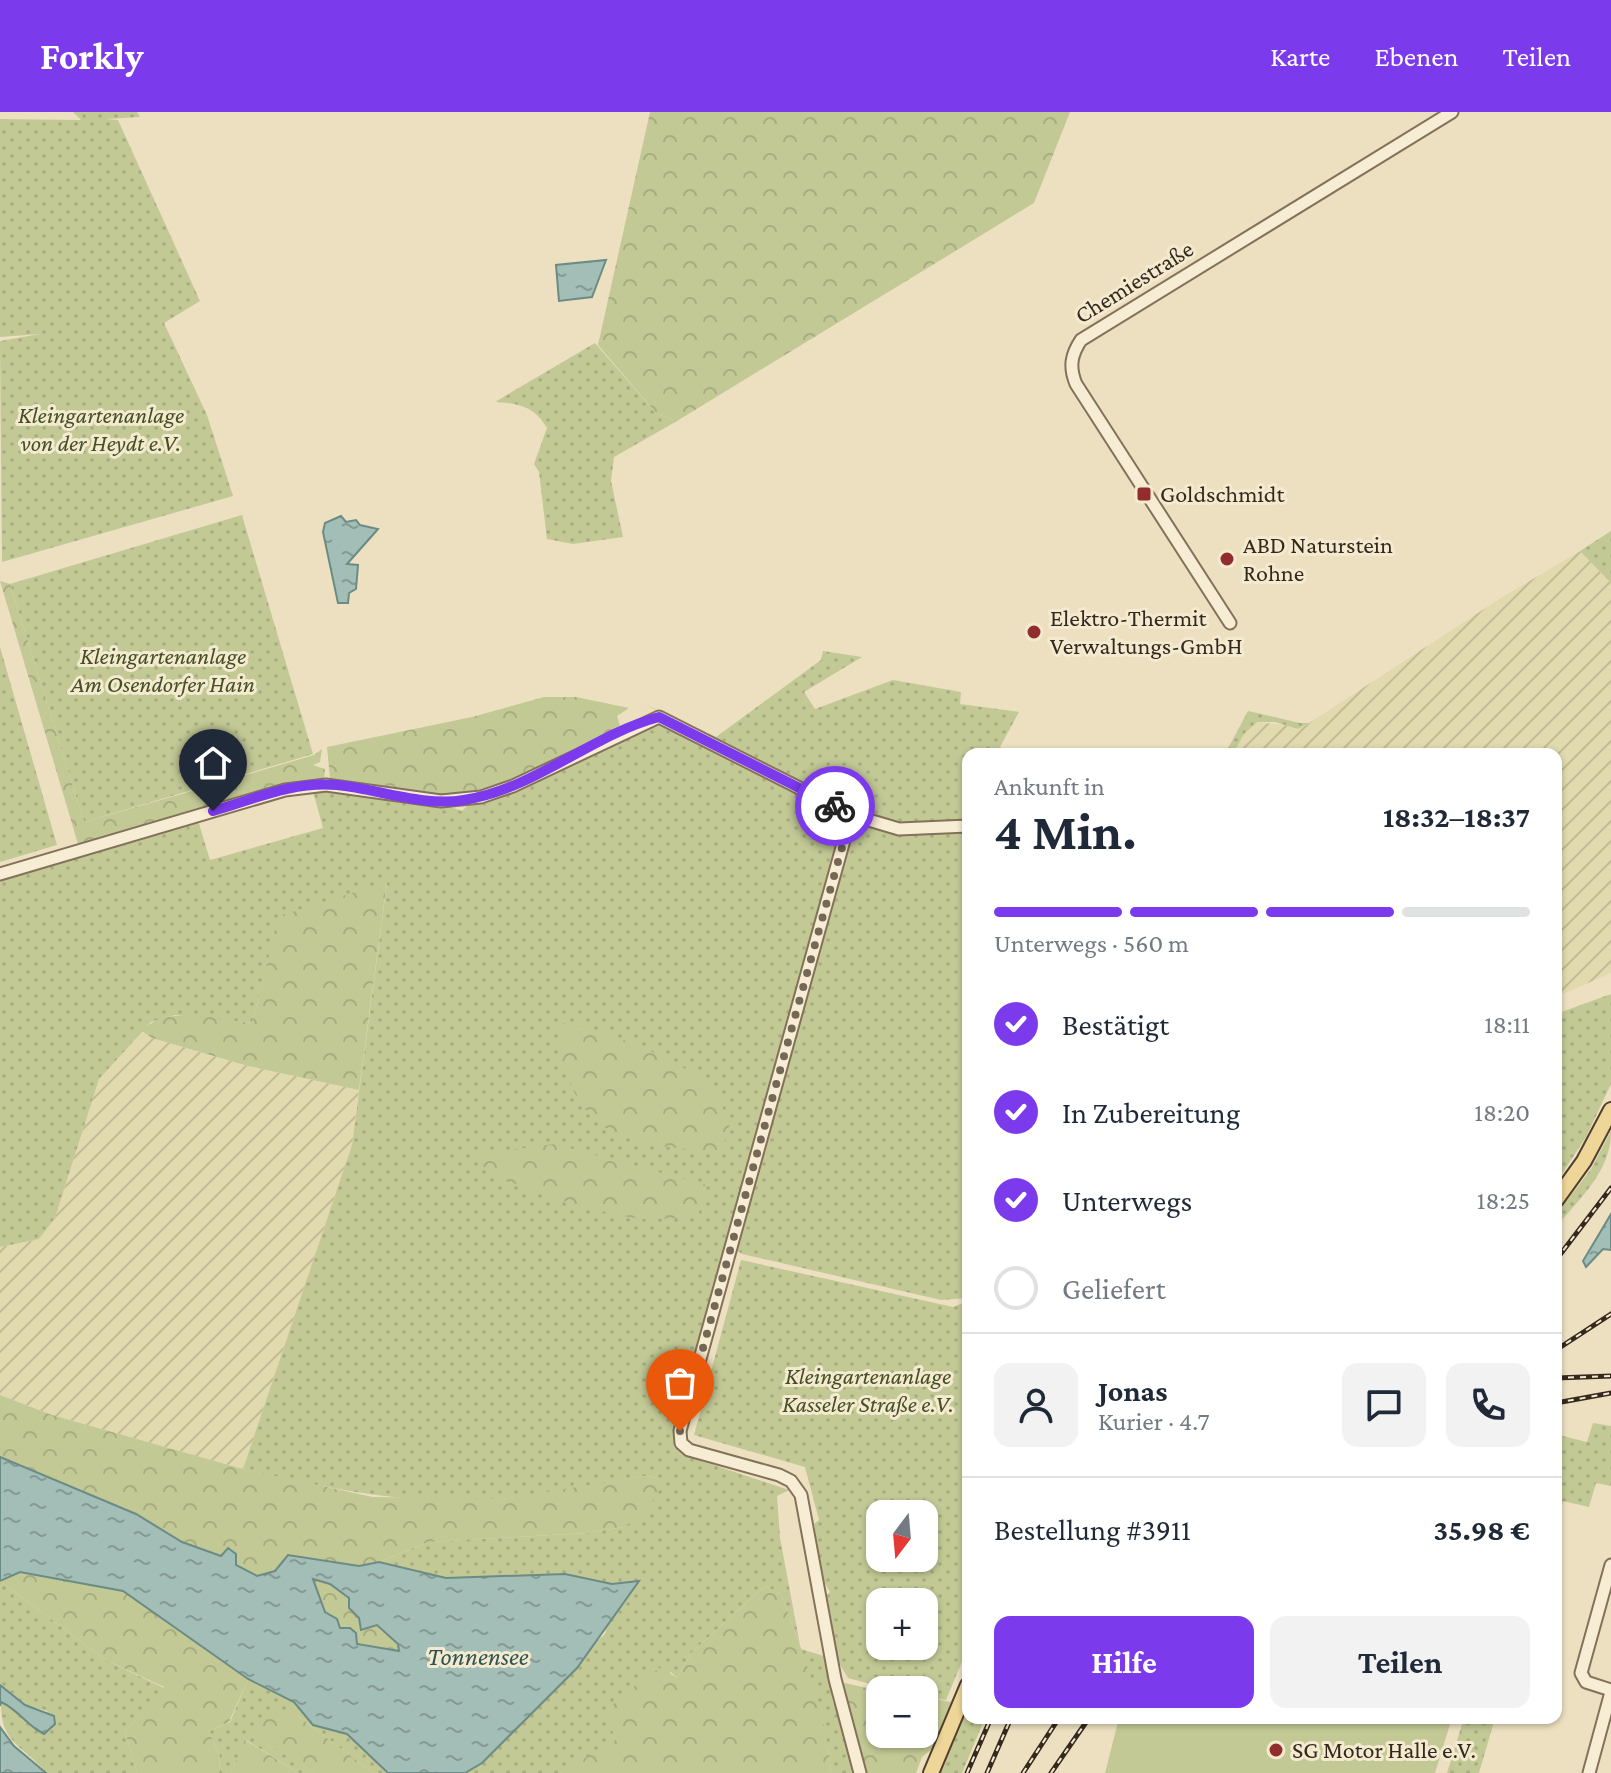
<!DOCTYPE html>
<html lang="de">
<meta charset="utf-8">
<style>
body{margin:0;font-family:"Crimson Pro",serif;background:#f2f2f3;color:#1f2937;height:100vh;display:flex;flex-direction:column;font-size:30px;white-space:nowrap}
*{box-sizing:border-box;margin:0}
p{font-size:26px;color:#747a83}
.icon{flex:none;width:44px;height:44px;fill:none;stroke:currentColor;stroke-width:2;stroke-linecap:round;stroke-linejoin:round}
.map{position:relative;flex:1;overflow:hidden}
.panel{position:absolute;left:962px;top:636px;width:600px;height:976px;display:flex;flex-direction:column;background:#fff;border-radius:16px;box-shadow:0 2px 6px #0004}
.panel>*{flex:none}
.needle{width:52px;rotate:196deg}
.buttons{position:absolute;left:866px;top:1388px;display:grid;gap:16px}
.buttons a{display:grid;place-items:center;width:72px;height:72px;border-radius:16px;background:#fff;box-shadow:0 2px 6px #0004;font-size:40px}
.pin{position:absolute;display:grid;place-items:center;width:68px;height:68px;color:#fff;margin:-82px -34px;border-radius:50% 50% 50% 0;rotate:-45deg;box-shadow:0 0 8px #0007}
.pin .icon{rotate:45deg}
.courier{position:absolute;display:grid;place-items:center;width:80px;height:80px;margin:-40px;border:6px solid #7c3aed;border-radius:50%;background:#fff;color:#222;box-shadow:0 2px 10px #0007}
.head em{font-style:normal;font-weight:700}
.head div{display:flex;flex-direction:column-reverse}
.head{display:flex;align-items:center;justify-content:space-between;height:136px;padding:0 32px}
h1{font-size:52px;font-weight:700;line-height:60px}
.bar{display:grid;grid-template-columns:repeat(4,1fr);gap:12px 8px;align-content:center;height:96px;padding:0 32px}
.bar i{height:10px;border-radius:6px;background:#e0e1e3}
.bar .selected{background:#7c3aed}
.bar p{grid-column:span 4}
.line{display:flex;align-items:center;gap:20px;padding:0 32px;border-top:2px solid #e0e1e3}
.line div{flex:1}
.round{display:grid;place-items:center;flex:none;width:84px;height:84px;border-radius:16px;background:#f2f2f3}
ol{padding:0 32px;list-style:none}
li{display:flex;align-items:center;gap:24px;height:88px}
li p{margin-inline-start:auto}
li .icon{padding:8px;border-radius:50%;background:#7c3aed;color:#fff;stroke-width:4}
li:last-child{color:#747a83}
li i{width:44px;height:44px;border:4px solid #e0e1e3;border-radius:50%}
.button{display:flex;gap:16px;margin-top:auto;padding:16px 32px}
.button a{flex:1;height:92px;border-radius:16px;background:#7c3aed;color:#fff;font-size:32px;font-weight:700;line-height:92px;text-align:center}
.button a+a{background:#f2f2f3;color:#1f2937}
header{display:flex;align-items:center;gap:48px;box-sizing:border-box;height:112px;padding:0 40px;background:#7c3aed;color:#fff}
header strong{font-size:38px}
nav{display:flex;gap:44px;margin-inline-start:auto;font-size:28px}
.map>svg:first-child{display:block}
</style>
<header>
<strong>Forkly</strong>
<nav><a>Karte</a><a>Ebenen</a><a>Teilen</a></nav>
</header>
<div class="map">
<svg width="1611" height="1661" viewBox="0 0 1611 1661">
<defs>
<pattern id="farmland-furrows" width="10" height="10" patternUnits="userSpaceOnUse" patternTransform="scale(2)"><rect width="10" height="10" fill="#e1daaf"/><path d="M-1 1l2-2M0 10L10 0M9 11l2-2" fill="none" stroke="#c2bb96"/></pattern>
<pattern id="green-dots" width="8" height="8" patternUnits="userSpaceOnUse" patternTransform="scale(2)"><rect width="8" height="8" fill="#c2c995"/><path d="M2 2h.1M6 6h.1" fill="none" stroke="#a7ad80" stroke-width="1.8" stroke-linecap="round"/></pattern>
<pattern id="forest-crowns" width="20" height="18" patternUnits="userSpaceOnUse" patternTransform="scale(2)"><rect width="20" height="18" fill="#c2c995"/><path d="M2 6a3 3 0 1 1 6 0M12 15a3 3 0 1 1 6 0" fill="none" stroke="#a7ad80"/></pattern>
<pattern id="water-ripples" width="26" height="14" patternUnits="userSpaceOnUse" patternTransform="scale(2)"><rect width="26" height="14" fill="#a3beb7"/><path d="M2 4q2-2 4 0t4 0M15 11q2-2 4 0t4 0" fill="none" stroke="#869a94"/></pattern>
</defs>
<rect width="100%" height="100%" fill="#ece0c1"/>
<path fill="url(#farmland-furrows)" d="M1580,439L1611,471V861L1556,885V642H1233L1244,622L1257,610L1303,615L1504,484Z
M142,919L152,926L248,954L359,978L352,1033L243,1357L52,1303L0,1283V1135L39,1127L55,1106L99,967Z"/>
<path fill="url(#green-dots)" fill-rule="evenodd" d="M73,0H137L140,5L106,7L118,8L200,189L164,211L207,303L233,384L2,450L0,229L40,222L0,225V7L81,8Z
M595,231L657,302L677,309L614,345L611,369L623,425L573,432L547,427L539,360L534,352L547,316C535,295 519,291 495,290Z
M242,403L313,642L84,710L10,472Z
M1611,419V471L1580,439Z
M0,535L57,733L0,750Z
M823,539L862,545L804,580L815,597L893,568L961,580L960,592L1019,600L1000,635L1013,642H968V712L905,715L859,701L644,592L716,625L821,548Z
M1248,599L1300,611H1309L1298,617L1275,610H1257L1244,622L1233,642H1225Z
M667,612L828,694L841,706L842,717L674,1320L678,1337L690,1345L789,1378L777,1384L780,1426L800,1533L781,1482L765,1474L692,1540L677,1566L671,1560L618,1627L587,1648L560,1661H465L482,1651L577,1556L588,1537L605,1522L608,1509L638,1469L612,1472L565,1462L446,1466L379,1450L428,1430L586,1421L624,1415L658,1366L646,1364C597,1372 548,1384 499,1387C411,1394 328,1377 243,1357L352,1033L387,771L280,804L252,911L175,903L151,910L99,967L55,1106L39,1127L0,1135V766L197,705L210,748L323,716L312,676L442,692L462,699L471,690L654,613Z
M855,708L968,717V1186L941,1188L742,1142L735,1137Z
M1611,882V972L1586,1025L1556,1071V902Z
M1611,1019C1611,1059 1581,1085 1556,1115V1103L1591,1057Z
M741,1148L953,1195L968,1189V1535L946,1588L924,1585V1578H893L848,1566L839,1551L827,1483L830,1480L824,1470L814,1412L819,1408L805,1355L694,1323ZM880,1402H924V1446H880ZM880,1490H924V1534H880Z
M1593,1311L1611,1314V1374L1596,1371L1589,1395L1563,1389L1556,1412V1332L1563,1324L1587,1330Z
M0,1469L106,1548L164,1576L125,1620L137,1661H46C24,1633 0,1633 1,1590L46,1621L55,1612L47,1599L25,1593L0,1573Z
M801,1537L827,1545L833,1591L839,1592L857,1661H831L829,1641Z
M248,1567L294,1590L313,1613L347,1622L388,1661H373L294,1601L288,1644L315,1661H299L246,1628L231,1661H219L220,1645L209,1619L230,1610Z
M968,1583V1606H985L962,1661H935Z
M1464,1606H1495L1479,1661H1447Z"/>
<path fill="url(#forest-crowns)" d="M650,0H1070L1034,91L677,309L657,302L598,233Z
M0,469L10,472L84,710L202,676L209,694L207,699L78,732Z
M544,585H576L629,596L617,604L620,614L613,620L491,679L452,686L331,670L330,666L327,635L472,605Z
M322,637L320,650L313,653L325,657L324,669L215,695L208,674L314,643Z
M387,770L359,978L248,954L152,926L142,919C167,891 219,908 252,911L279,804Z
M564,911C608,919 679,946 712,976C721,984 725,1004 730,1016L720,1040C656,1034 586,1035 567,959C562,941 556,928 564,911Z
M554,1032L707,1073L698,1104C680,1105 661,1108 643,1107C609,1104 486,1072 473,1043Z
M0,1283L52,1303L243,1357L373,1385L502,1387L646,1364L658,1366L657,1382L646,1400L624,1415L586,1421L428,1430L379,1450L359,1454L288,1443L275,1459L257,1464L236,1453L227,1436L221,1444L182,1430L136,1402L0,1345Z
M20,1460L123,1478L248,1567L229,1610L209,1619L220,1645L219,1661H137L125,1620L164,1575L106,1548L0,1469Z
M312,1466L330,1472L349,1486V1496L367,1515L377,1513C387,1520 398,1527 399,1539L356,1532L325,1500Z
M765,1474L781,1482C802,1538 827,1601 831,1661H560L617,1627L603,1604L622,1583L661,1555L677,1566L692,1540Z
M845,1571L880,1579V1622H924V1585L951,1590L932,1637L922,1645L916,1661H864L842,1573Z
M279,1598L294,1601L373,1661H315L253,1624L261,1607Z
M245,1628L299,1661H231Z"/>
<path fill="#c2c995" d="M1119,1606H1452L1435,1661H1105Z"/>
<path fill="url(#water-ripples)" stroke="#6b8c84" stroke-width="2" fill-rule="evenodd" d="M606,148L592,185L559,189L556,153Z
M341,404L346,410L356,408L360,413L378,417L347,452L358,453L356,477L349,481L348,491H338L323,420L325,411Z
M1611,1102V1138L1603,1137L1586,1155L1583,1149Z
M0,1345L136,1402L182,1430L221,1444L228,1436L236,1442V1453L257,1464L275,1459L288,1443L359,1454L379,1450L446,1466L565,1462L612,1472L639,1469L577,1556L482,1651L465,1661H388L347,1622L313,1613L294,1590L248,1567L123,1479L20,1460L0,1469ZM313,1467L330,1472L349,1486V1496L359,1506L361,1518L377,1513L398,1532L399,1539L357,1532L356,1521L350,1516H340L337,1507L325,1500Z
M0,1573L25,1593L54,1604L55,1612L44,1622C27,1614 19,1598 1,1590L0,1594Z
M0,1615L14,1634L46,1661H0Z"/>
<g fill="none" stroke-linecap="round" stroke-linejoin="round">
<g stroke="#847159" stroke-width="15">
<path id="minor" d="M1230,511L1076,272C1069,255 1071,243 1081,228L1452,0
M845,706L846,721L680,1319L681,1331L689,1338L779,1363L791,1369L801,1383L835,1567L860,1661
M845,706L855,704L899,717L968,714
M0,762L285,678L326,673L441,689L481,685L513,674L659,605L837,695L845,706
M1611,1453L1581,1561L1586,1570L1611,1578
M1589,1661L1611,1580"/>
</g>
<g stroke="#523f2e" stroke-width="18">
<path id="major" d="M1556,1088L1584,1049L1611,998
M931,1661L968,1573"/>
</g>
<use href="#minor" stroke="#f7edd4" stroke-width="11"/>
<use href="#major" stroke="#eed699" stroke-width="14"/>
<g stroke="#35291d" stroke-width="5">
<path id="rail" d="M1556,1148L1611,1076
M1556,1238L1611,1202
M1556,1266L1611,1264
M1556,1291L1611,1281
M967,1661L991,1606
M987,1661L1011,1606
M1023,1661L1059,1606
M1051,1661L1089,1606"/>
</g>
<use href="#rail" stroke="#f4ead0" stroke-width="2" stroke-dasharray="6" stroke-linecap="butt"/>
</g>
<g fill="none" stroke-linecap="round" stroke-linejoin="round">
<path stroke="#756956" stroke-width="8" stroke-dasharray="0 14.4" d="M680,1319L846,721L845,706L835,694"/>
<path stroke="#7c3aed" stroke-width="10" d="M213,699C254,687 294,669 337,673C378,677 423,695 464,688C535,677 591,623 659,605L835,694"/>
</g>
<g fill="#912d2c" stroke="#f4ead0" stroke-width="3">
<rect x="1136" y="374" width="16" height="16" rx="4"/>
<circle cx="1227" cy="447" r="8"/>
<circle cx="1034" cy="520" r="8"/>
<circle cx="1276" cy="1638" r="8"/>
</g>
<g text-anchor="middle" stroke-width="6" stroke-linejoin="round" paint-order="stroke">
<g font-size="24" fill="#35291d" stroke="#f4ead0">
<text transform="translate(1134 170) rotate(-32)" y="8">Chemiestraße</text>
</g>
<g font-size="24" font-style="italic" fill="#445024" stroke="#f4ead0">
<text x="101" y="311">Kleingartenanlage<tspan x="101" dy="28">von der Heydt e.V.</tspan></text>
<text x="163" y="552">Kleingartenanlage<tspan x="163" dy="28">Am Osendorfer Hain</tspan></text>
<text x="868" y="1272">Kleingartenanlage<tspan x="868" dy="28">Kasseler Straße e.V.</tspan></text>
</g>
<g font-size="24" fill="#35291d" stroke="#f4ead0" text-anchor="start">
<text x="1160" y="390">Goldschmidt</text>
<text x="1243" y="441">ABD Naturstein<tspan x="1243" dy="28">Rohne</tspan></text>
<text x="1050" y="514">Elektro-Thermit<tspan x="1050" dy="28">Verwaltungs-GmbH</tspan></text>
<text x="1292" y="1646">SG Motor Halle e.V.</text>
</g>
<g font-size="26" font-style="italic" fill="#2d5452" stroke="#f4ead0">
<text x="478" y="1553">Tonnensee</text>
</g>
</g>
</svg>
<div class="buttons">
<a><svg class="needle" viewBox="-14 -14 28 28"><path d="M0-13l5 13h-10z" fill="#e53935"/><path d="M0 13l5-13h-10z" fill="#747a83"/></svg></a>
<a>+</a>
<a>−</a>
</div>
<div class="pin" style="left:680px;top:1319px;background:#ea580c"><svg class="icon" aria-label="bag" viewBox="0 0 24 24"><path d="M5 8h14l-1 12H6zM9 8a3 3 0 0 1 6 0"/></svg></div>
<div class="pin" style="left:213px;top:699px;background:#1f2937"><svg class="icon" aria-label="home" viewBox="0 0 24 24"><path d="M3 11l9-7 9 7M6 9v11h12V9"/></svg></div>
<div class="courier" style="left:835px;top:694px"><svg class="icon" aria-label="bike" viewBox="0 0 24 24"><circle cx="6" cy="16" r="4"/><circle cx="18" cy="16" r="4"/><path d="M6 16l4-8h5l3 8M10 8l3 8H6M13 5h3"/></svg></div>
<section class="panel">
<div class="head"><div><h1>4 Min.</h1><p>Ankunft in</p></div><em>18:32–18:37</em></div>
<div class="bar"><i class="selected"></i><i class="selected"></i><i class="selected"></i><i></i><p>Unterwegs · 560 m</p></div>
<ol>
<li><svg class="icon" aria-label="check" viewBox="0 0 24 24"><path d="M5 12l5 5 9-10"/></svg>Bestätigt<p>18:11</p></li>
<li><svg class="icon" aria-label="check" viewBox="0 0 24 24"><path d="M5 12l5 5 9-10"/></svg>In Zubereitung<p>18:20</p></li>
<li><svg class="icon" aria-label="check" viewBox="0 0 24 24"><path d="M5 12l5 5 9-10"/></svg>Unterwegs<p>18:25</p></li>
<li><i></i>Geliefert</li>
</ol>
<div class="line" style="height:144px"><a class="round"><svg class="icon" aria-label="person" viewBox="0 0 24 24"><circle cx="12" cy="8" r="4"/><path d="M4 21q1-7 8-7t8 7"/></svg></a><div><b>Jonas</b><p>Kurier · 4.7</p></div><a class="round"><svg class="icon" aria-label="chat" viewBox="0 0 24 24"><path d="M4 5h16v11H9l-5 4z"/></svg></a><a class="round"><svg class="icon" aria-label="phone" viewBox="0 0 24 24"><path d="M5 4h4l2 5-3 2q2 4 5 5l2-3 5 2v4C11 20 4 13 5 4z"/></svg></a></div>
<div class="line" style="height:104px"><div>Bestellung #3911</div><b>35.98 €</b></div>
<div class="button"><a>Hilfe</a><a>Teilen</a></div>
</section>
</div>
